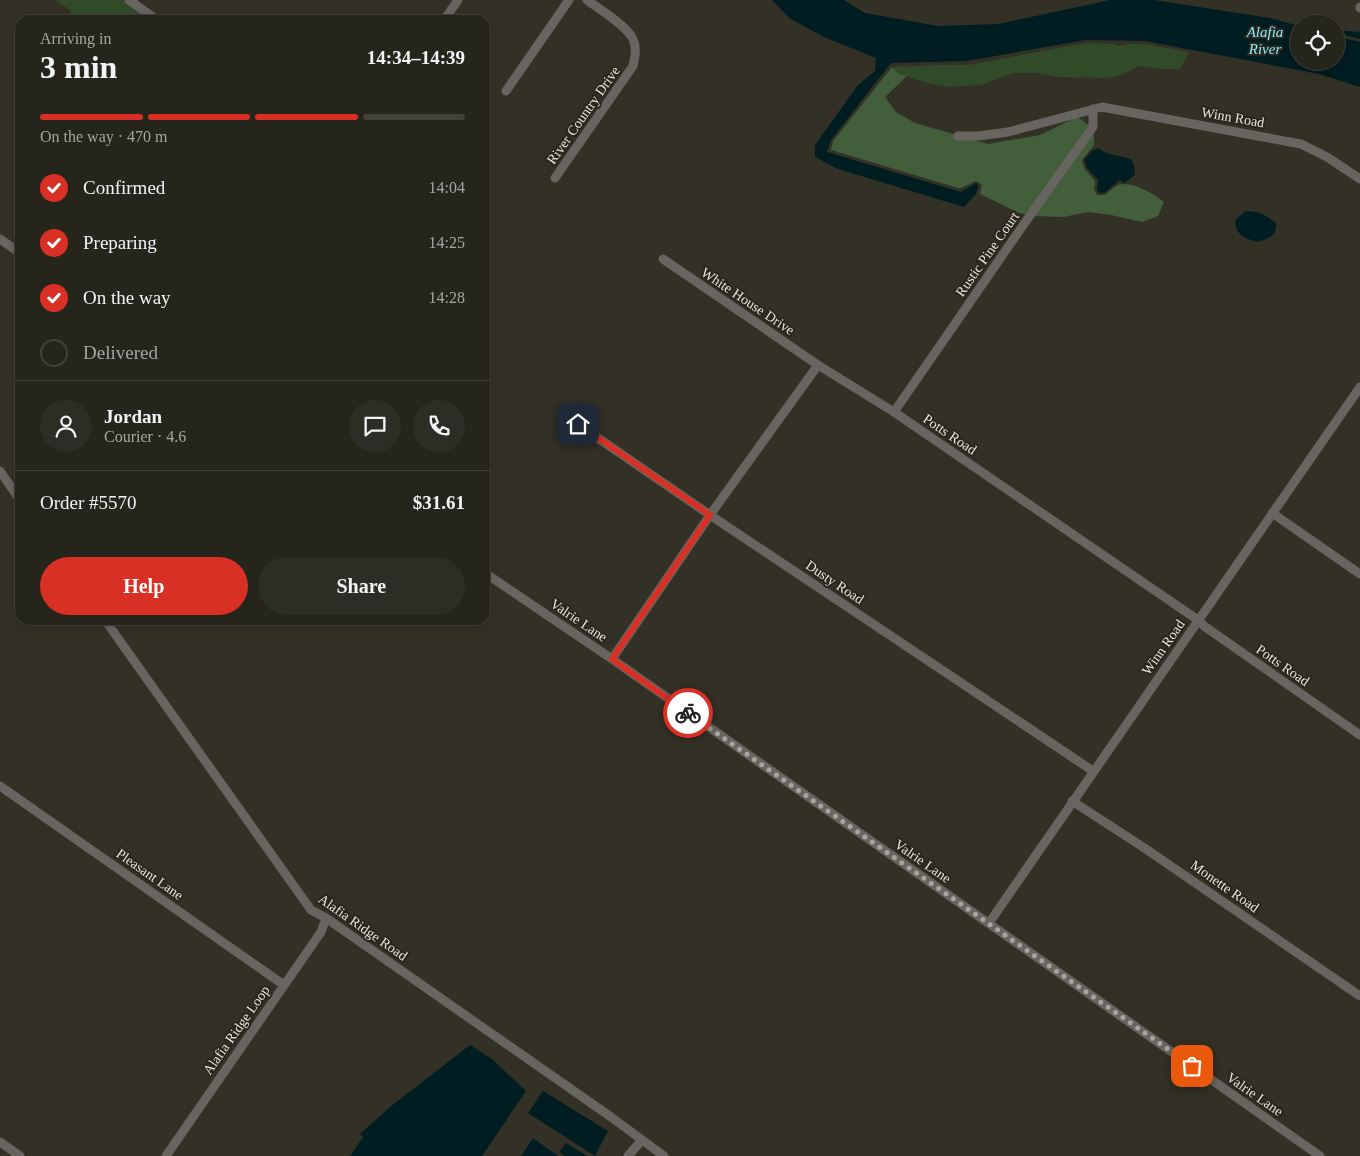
<!DOCTYPE html>
<meta charset="utf-8">
<style>
body{margin:0;font-family:"Times New Roman",serif;background:#2e2d25;color:#f1f3f6;height:100vh;display:flex;flex-direction:column;font-size:19px;white-space:nowrap}
*{box-sizing:border-box;margin:0}
p{font-size:16px;color:#a4a5a3}
.icon{flex:none;width:28px;height:28px;fill:none;stroke:currentColor;stroke-width:2;stroke-linecap:round;stroke-linejoin:round}
.map{position:relative;flex:1;overflow:hidden}
.drawer{position:absolute;left:15px;top:15px;width:475px;height:610px;display:flex;flex-direction:column;background:#26251c;border-radius:15px;box-shadow:0 2px 8px #0003,0 0 0 1px #42423b}
.drawer>*{flex:none}
.tools{position:absolute;left:1290px;top:15px;display:grid;gap:10px}
.tools a{display:grid;place-items:center;width:55px;height:55px;border-radius:50%;background:#26251c;box-shadow:0 2px 8px #0003,0 0 0 1px #42423b;font-size:25px}
.pin{position:absolute;display:grid;place-items:center;width:42px;height:42px;color:#fff;margin:-21px;border-radius:10px;box-shadow:0 2px 8px #0006}
.courier{position:absolute;display:grid;place-items:center;width:50px;height:50px;margin:-25px;border:4px solid #d93025;border-radius:50%;background:#fff;color:#222;box-shadow:0 1px 6px #0007}
.head em{font-style:normal;font-weight:800}
.head div{display:flex;flex-direction:column-reverse}
.head{display:flex;align-items:center;justify-content:space-between;height:85px;padding:0 25px}
h1{font-size:32px;font-weight:800;line-height:38px}
.bar{display:grid;grid-template-columns:repeat(4,1fr);gap:8px 5px;align-content:center;height:60px;padding:0 25px}
.bar i{height:6px;border-radius:4px;background:#42423b}
.bar .active{background:#d93025}
.bar p{grid-column:span 4}
.line{display:flex;align-items:center;gap:12px;padding:0 25px;border-top:1px solid #42423b}
.line div{flex:1}
.round{display:grid;place-items:center;flex:none;width:52px;height:52px;border-radius:26px;background:#2e2d25}
ol{padding:0 25px;list-style:none}
li{display:flex;align-items:center;gap:15px;height:55px}
li p{margin-inline-start:auto}
li .icon{padding:5px;border-radius:50%;background:#d93025;color:#fff;stroke-width:4}
li:last-child{color:#a4a5a3}
li i{width:28px;height:28px;border:2px solid #42423b;border-radius:50%}
.button{display:flex;gap:10px;margin-top:auto;padding:10px 25px}
.button a{flex:1;height:58px;border-radius:30px;background:#d93025;color:#fff;font-size:20px;font-weight:800;line-height:58px;text-align:center}
.button a+a{background:#2e2d25;color:#f1f3f6}
.map>svg:first-child{display:block}
</style>
<div class="map">
<svg width="1360" height="1156" viewBox="0 0 1360 1156">
<rect width="100%" height="100%" fill="#333126"/>
<path fill="#314b29" d="M55,0H123L151,20H71L70,10Z
M1086,43L1114,44L1120,46L1128,44H1145L1189,52L1180,69H1162L1139,66L1122,75L1108,78L1058,77L1038,73H1013L982,85L947,87L924,82L899,74L892,67L937,65H968Z"/>
<path fill="#425e3b" d="M892,67L899,74L907,76L885,97L896,112L915,123L988,144L1040,135L1077,117L1094,129V145L1082,160L1084,168L1095,181L1094,189L1097,195H1105C1109,192 1113,187 1118,185C1131,180 1154,194 1164,202L1158,216L1142,222L1111,215L1087,212L1064,217L1033,216L1019,213L980,194L982,185L976,181L961,188H958L831,150L833,141Z"/>
<path fill="#001d22" d="M772,0H844L865,13L938,26L998,24L1110,0H1154L1270,18L1299,26V61H1336V36L1360,42V87L1319,74L1145,41L1085,40L967,61L891,63L831,140L827,152L961,192L976,183L979,186L976,194L964,207L838,169L815,157V145L858,85L875,71L876,58L824,37L789,18Z
M1336,30L1360,32V39L1336,33Z
M1098,148L1106,153L1131,159L1134,165L1135,175L1124,183L1120,180L1104,193H1099L1097,189L1098,180L1087,168L1084,160L1092,151Z
M1246,211C1259,211 1266,215 1276,223C1277,236 1269,238 1258,242C1245,239 1233,233 1236,219Z
M470,1045L492,1059L526,1091L482,1156H350L363,1137L360,1134L390,1107Z
M543,1091L608,1131L595,1156L528,1113Z
M533,1138L558,1156H521Z
M566,1143L587,1156H565L559,1152Z"/>
<g fill="none" stroke-linecap="round" stroke-linejoin="round">
<path stroke="#686460" stroke-width="9" d="M129,0L157,20
M1360,8V7
M444,20L458,0
M506,91L569,0
M958,136H979L1008,132L1102,107L1301,144L1327,157L1360,179
M555,178L633,66C635,57 637,48 633,39C628,27 598,8 587,0
M0,239L20,253
M663,259L818,365L894,412L1198,620L1204,626L1360,735
M894,412L1024,224L1093,127V109
M563,414L710,515L1093,771
M0,471L20,500
M1272,513L1360,574
M485,573L612,659L1320,1156
M105,620L311,910L326,918L611,1117L664,1156
M612,659L710,515L818,365
M0,786L284,985
M1072,801L1143,847L1360,996
M989,923L1360,387
M0,1142L20,1156
M166,1156L321,932L326,918
M628,1156L642,1140"/>
</g>
<g fill="none" stroke-linecap="round" stroke-linejoin="round">
<path stroke="#a7a59e" stroke-width="5" stroke-dasharray="0 9" d="M688,713L1192,1066"/>
<path stroke="#d93025" stroke-width="6" d="M578,424L710,515L612,659L688,713"/>
</g>
<g text-anchor="middle" stroke-width="4" stroke-linejoin="round" paint-order="stroke">
<g font-size="14" fill="#e6e4de" stroke="#29271d">
<text transform="translate(583 115) rotate(-55)" y="5">River Country Drive</text>
<text transform="translate(1233 117) rotate(10)" y="5">Winn Road</text>
<text transform="translate(987 254) rotate(-55)" y="5">Rustic Pine Court</text>
<text transform="translate(748 301) rotate(34)" y="5">White House Drive</text>
<text transform="translate(950 434) rotate(34)" y="5">Potts Road</text>
<text transform="translate(835 582) rotate(34)" y="5">Dusty Road</text>
<text transform="translate(579 620) rotate(34)" y="5">Valrie Lane</text>
<text transform="translate(1163 647) rotate(-55)" y="5">Winn Road</text>
<text transform="translate(1283 665) rotate(35)" y="5">Potts Road</text>
<text transform="translate(923 861) rotate(35)" y="5">Valrie Lane</text>
<text transform="translate(150 874) rotate(35)" y="5">Pleasant Lane</text>
<text transform="translate(1225 886) rotate(35)" y="5">Monette Road</text>
<text transform="translate(363 927) rotate(35)" y="5">Alafia Ridge Road</text>
<text transform="translate(236 1030) rotate(-55)" y="5">Alafia Ridge Loop</text>
<text transform="translate(1255 1094) rotate(35)" y="5">Valrie Lane</text>
</g>
<g font-size="15" font-style="italic" fill="#87e9fc" stroke="#29271d">
<text x="1265" y="37">Alafia<tspan x="1265" dy="17">River</tspan></text>
</g>
</g>
</svg>
<div class="tools">
<a><svg class="icon" aria-label="locate" viewBox="0 0 24 24"><circle cx="12" cy="12" r="6"/><path d="M12 2v4M12 18v4M2 12h4M18 12h4"/></svg></a>
</div>
<div class="pin" style="left:1192px;top:1066px;background:#ea580c"><svg class="icon" aria-label="bag" viewBox="0 0 24 24"><path d="M5 8h14l-1 12H6zM9 8a3 3 0 0 1 6 0"/></svg></div>
<div class="pin" style="left:578px;top:424px;background:#1f2937"><svg class="icon" aria-label="home" viewBox="0 0 24 24"><path d="M3 11l9-7 9 7M6 9v11h12V9"/></svg></div>
<div class="courier" style="left:688px;top:713px"><svg class="icon" aria-label="bike" viewBox="0 0 24 24"><circle cx="6" cy="16" r="4"/><circle cx="18" cy="16" r="4"/><path d="M6 16l4-8h5l3 8M10 8l3 8H6M13 5h3"/></svg></div>
<section class="drawer">
<div class="head"><div><h1>3 min</h1><p>Arriving in</p></div><em>14:34–14:39</em></div>
<div class="bar"><i class="active"></i><i class="active"></i><i class="active"></i><i></i><p>On the way · 470 m</p></div>
<ol>
<li><svg class="icon" aria-label="check" viewBox="0 0 24 24"><path d="M5 12l5 5 9-10"/></svg>Confirmed<p>14:04</p></li>
<li><svg class="icon" aria-label="check" viewBox="0 0 24 24"><path d="M5 12l5 5 9-10"/></svg>Preparing<p>14:25</p></li>
<li><svg class="icon" aria-label="check" viewBox="0 0 24 24"><path d="M5 12l5 5 9-10"/></svg>On the way<p>14:28</p></li>
<li><i></i>Delivered</li>
</ol>
<div class="line" style="height:90px"><a class="round"><svg class="icon" aria-label="person" viewBox="0 0 24 24"><circle cx="12" cy="8" r="4"/><path d="M4 21q1-7 8-7t8 7"/></svg></a><div><b>Jordan</b><p>Courier · 4.6</p></div><a class="round"><svg class="icon" aria-label="chat" viewBox="0 0 24 24"><path d="M4 5h16v11H9l-5 4z"/></svg></a><a class="round"><svg class="icon" aria-label="phone" viewBox="0 0 24 24"><path d="M5 4h4l2 5-3 2q2 4 5 5l2-3 5 2v4C11 20 4 13 5 4z"/></svg></a></div>
<div class="line" style="height:65px"><div>Order #5570</div><b>$31.61</b></div>
<div class="button"><a>Help</a><a>Share</a></div>
</section>
</div>
